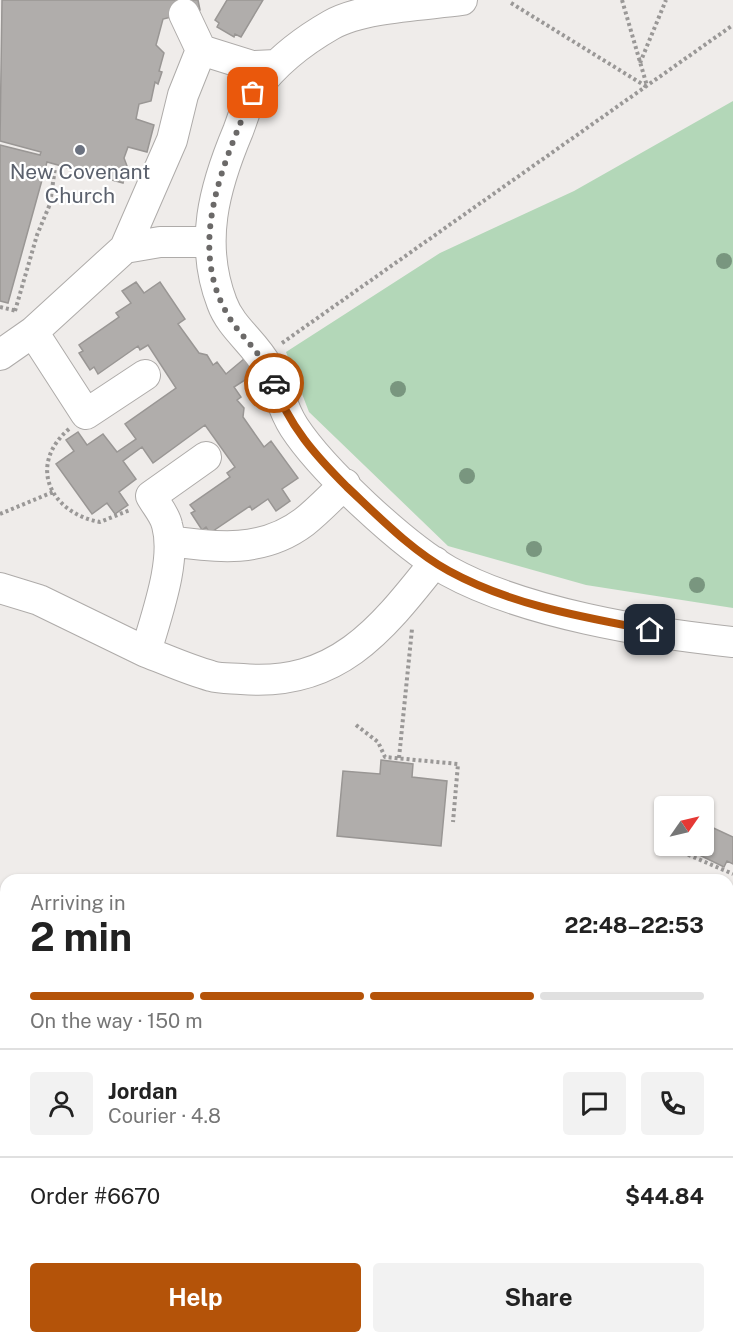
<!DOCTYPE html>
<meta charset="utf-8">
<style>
body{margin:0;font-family:"Public Sans",sans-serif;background:#f2f2f2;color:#222;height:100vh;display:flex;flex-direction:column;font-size:22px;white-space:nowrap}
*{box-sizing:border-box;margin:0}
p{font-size:20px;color:#767676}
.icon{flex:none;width:33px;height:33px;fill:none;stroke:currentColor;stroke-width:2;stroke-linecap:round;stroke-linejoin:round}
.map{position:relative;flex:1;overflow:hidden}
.side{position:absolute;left:0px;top:874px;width:734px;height:470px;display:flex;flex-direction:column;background:#fff;border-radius:18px 18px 0 0;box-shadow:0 2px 4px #0004}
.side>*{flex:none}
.needle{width:39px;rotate:56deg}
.controls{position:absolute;left:654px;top:796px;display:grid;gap:12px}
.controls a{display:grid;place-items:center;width:60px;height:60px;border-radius:6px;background:#fff;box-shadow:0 2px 4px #0004;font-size:30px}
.pin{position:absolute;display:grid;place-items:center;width:51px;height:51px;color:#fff;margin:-26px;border-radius:12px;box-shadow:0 3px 9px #0006}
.courier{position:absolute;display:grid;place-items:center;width:60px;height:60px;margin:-30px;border:4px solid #b45309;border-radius:50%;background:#fff;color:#222;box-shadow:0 2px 8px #0007}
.summary em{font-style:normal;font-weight:700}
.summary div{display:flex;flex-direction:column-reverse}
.summary{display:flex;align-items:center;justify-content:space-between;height:102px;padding:0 30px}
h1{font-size:39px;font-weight:700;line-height:45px}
.bar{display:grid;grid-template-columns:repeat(4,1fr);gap:9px 6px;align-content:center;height:72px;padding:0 30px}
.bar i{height:8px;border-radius:4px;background:#e0e0e0}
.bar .selected{background:#b45309}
.bar p{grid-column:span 4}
.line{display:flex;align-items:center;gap:15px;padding:0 30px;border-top:2px solid #e0e0e0}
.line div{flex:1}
.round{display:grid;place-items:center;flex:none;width:63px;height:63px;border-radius:6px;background:#f2f2f2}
.button{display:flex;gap:12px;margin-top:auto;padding:12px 30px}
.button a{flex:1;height:69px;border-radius:6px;background:#b45309;color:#fff;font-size:24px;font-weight:700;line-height:69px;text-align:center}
.button a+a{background:#f2f2f2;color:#222}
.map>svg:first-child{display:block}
</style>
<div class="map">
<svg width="733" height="1343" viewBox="0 0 733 1343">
<rect width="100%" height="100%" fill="#efecea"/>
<path fill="#b3d7b8" d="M733,101V608L586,585L448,546L309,412L286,352L440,253L574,191Z"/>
<path fill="#b0adab" stroke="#999694" stroke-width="1.5" d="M2,0H198L200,10L163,19L156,45L164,53L159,71L162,72L158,84L155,82L151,101L139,104L136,119L154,125L147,152L128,147L124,158L127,166L123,183L47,162L8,303L0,301V145L40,155L41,152L0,141Z
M227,0H263L241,37L235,34L234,37L217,27L219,23L215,20Z
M136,282L144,293L160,282L185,319L178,324L199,353L207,355L213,365L217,362L226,374L251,353L262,369L234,387L241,397L237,400L244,408L243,417L264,447L271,441L298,478L282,489L290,501L276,511L268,499L252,510L250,506L210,533L206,527L202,530L191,513L195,511L190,505L230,477L227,473L235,467L205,425L153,463L142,447L123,461L136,479L119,492L128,505L115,514L107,503L92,514L56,464L74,451L66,440L78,432L87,445L103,434L117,452L136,439L125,424L176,388L148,345L140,350L138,346L98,374L94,367L90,370L79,353L83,351L79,345L119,317L116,313L131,303L122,291Z
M381,760L413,764L412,777L447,781L441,846L337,836L343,771L380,774Z
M707,825L733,837V864L727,861L724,867L693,852L697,846H704V832Z
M728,1000L733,1002L728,1021Z
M728,1285L733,1288V1312L728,1323Z
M0,1317H6V1338L60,1339L59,1343H0Z
M195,1338H240V1343H194Z
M427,1338H540L539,1343H470Z"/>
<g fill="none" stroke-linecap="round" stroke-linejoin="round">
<g stroke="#aeaba9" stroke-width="32">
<path id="minor" d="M462,0C426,5 362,7 331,25C303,41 274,64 255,90C247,102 243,118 238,131C214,188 199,243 222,303C231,328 255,343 267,366C278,385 281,407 294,427C322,470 403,545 448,571C524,613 647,633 733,642
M201,50L252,66L276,65
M125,248L172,140L183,95L201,50L184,14
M0,355L33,332
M145,375L86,414L33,332L125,248L160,242H208
M206,457L151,496C156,505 165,515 167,525C177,561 156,616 146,652C167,660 189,670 211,676C221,679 232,678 242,679C337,687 381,630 435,562
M170,541C217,548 263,553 304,522C318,511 331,497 345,484
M0,588L39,600L146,652
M0,928L6,929
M185,1343V1338"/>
</g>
<g stroke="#aeaba9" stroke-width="34">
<path id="major" d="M728,1088L733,1076
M601,1343L603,1338"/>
</g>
<path stroke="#9a9897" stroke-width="4" stroke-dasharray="3 3" stroke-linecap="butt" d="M622,0L647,86
M511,3L647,87
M640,63L666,0
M0,307L17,311
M15,311L37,235L50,204L55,168
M282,343L733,25
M69,429C27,465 50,513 100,522L130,510
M0,514L53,492
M356,725L378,742L385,757L458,764L453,822
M399,758L412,629
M677,850L733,874"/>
<use href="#minor" stroke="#fff" stroke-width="30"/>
<use href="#major" stroke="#fff" stroke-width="33"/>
</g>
<g fill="#79967f">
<circle cx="724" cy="261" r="8"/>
<circle cx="398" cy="389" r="8"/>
<circle cx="467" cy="476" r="8"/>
<circle cx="534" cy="549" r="8"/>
<circle cx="697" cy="585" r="8"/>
</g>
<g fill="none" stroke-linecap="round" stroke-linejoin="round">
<path stroke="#6b6968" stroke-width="6" stroke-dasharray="0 10.8" d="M253,93C226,158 188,238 224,308C238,337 263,351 274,383"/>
<path stroke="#b45309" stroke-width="8" d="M274,383C288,425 316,456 347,487C378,516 412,551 449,571C511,605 582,617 650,630"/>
</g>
<circle fill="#6b7280" stroke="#fff" stroke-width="2" cx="80" cy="150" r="6"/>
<g text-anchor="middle" stroke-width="4.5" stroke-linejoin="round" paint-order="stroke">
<g font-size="21" fill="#5b616d" stroke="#fff">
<text x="80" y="179">New Covenant<tspan x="80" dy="24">Church</tspan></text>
</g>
</g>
</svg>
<div class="controls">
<a><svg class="needle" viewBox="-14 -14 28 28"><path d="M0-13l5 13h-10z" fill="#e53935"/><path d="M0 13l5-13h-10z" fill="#767676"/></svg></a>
</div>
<div class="pin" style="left:253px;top:93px;background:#ea580c"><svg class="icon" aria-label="bag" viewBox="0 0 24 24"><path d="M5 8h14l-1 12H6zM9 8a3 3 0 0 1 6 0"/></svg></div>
<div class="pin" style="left:650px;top:630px;background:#1f2937"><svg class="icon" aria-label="home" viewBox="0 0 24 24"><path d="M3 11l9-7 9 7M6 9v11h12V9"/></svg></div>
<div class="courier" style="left:274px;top:383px"><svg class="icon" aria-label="car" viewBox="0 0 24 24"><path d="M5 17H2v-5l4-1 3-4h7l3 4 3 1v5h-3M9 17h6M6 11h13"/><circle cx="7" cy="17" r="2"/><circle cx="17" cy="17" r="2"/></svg></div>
<section class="side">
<div class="summary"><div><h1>2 min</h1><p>Arriving in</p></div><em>22:48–22:53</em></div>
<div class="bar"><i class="selected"></i><i class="selected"></i><i class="selected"></i><i></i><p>On the way · 150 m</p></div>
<div class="line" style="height:108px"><a class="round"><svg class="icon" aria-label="person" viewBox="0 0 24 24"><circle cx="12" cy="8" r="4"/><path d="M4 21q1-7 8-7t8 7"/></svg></a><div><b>Jordan</b><p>Courier · 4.8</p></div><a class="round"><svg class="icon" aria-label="chat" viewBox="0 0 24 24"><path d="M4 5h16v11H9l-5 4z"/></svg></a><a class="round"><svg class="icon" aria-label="phone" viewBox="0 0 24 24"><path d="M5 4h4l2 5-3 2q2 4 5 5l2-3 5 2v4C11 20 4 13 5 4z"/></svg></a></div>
<div class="line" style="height:78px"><div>Order #6670</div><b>$44.84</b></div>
<div class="button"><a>Help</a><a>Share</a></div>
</section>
</div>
